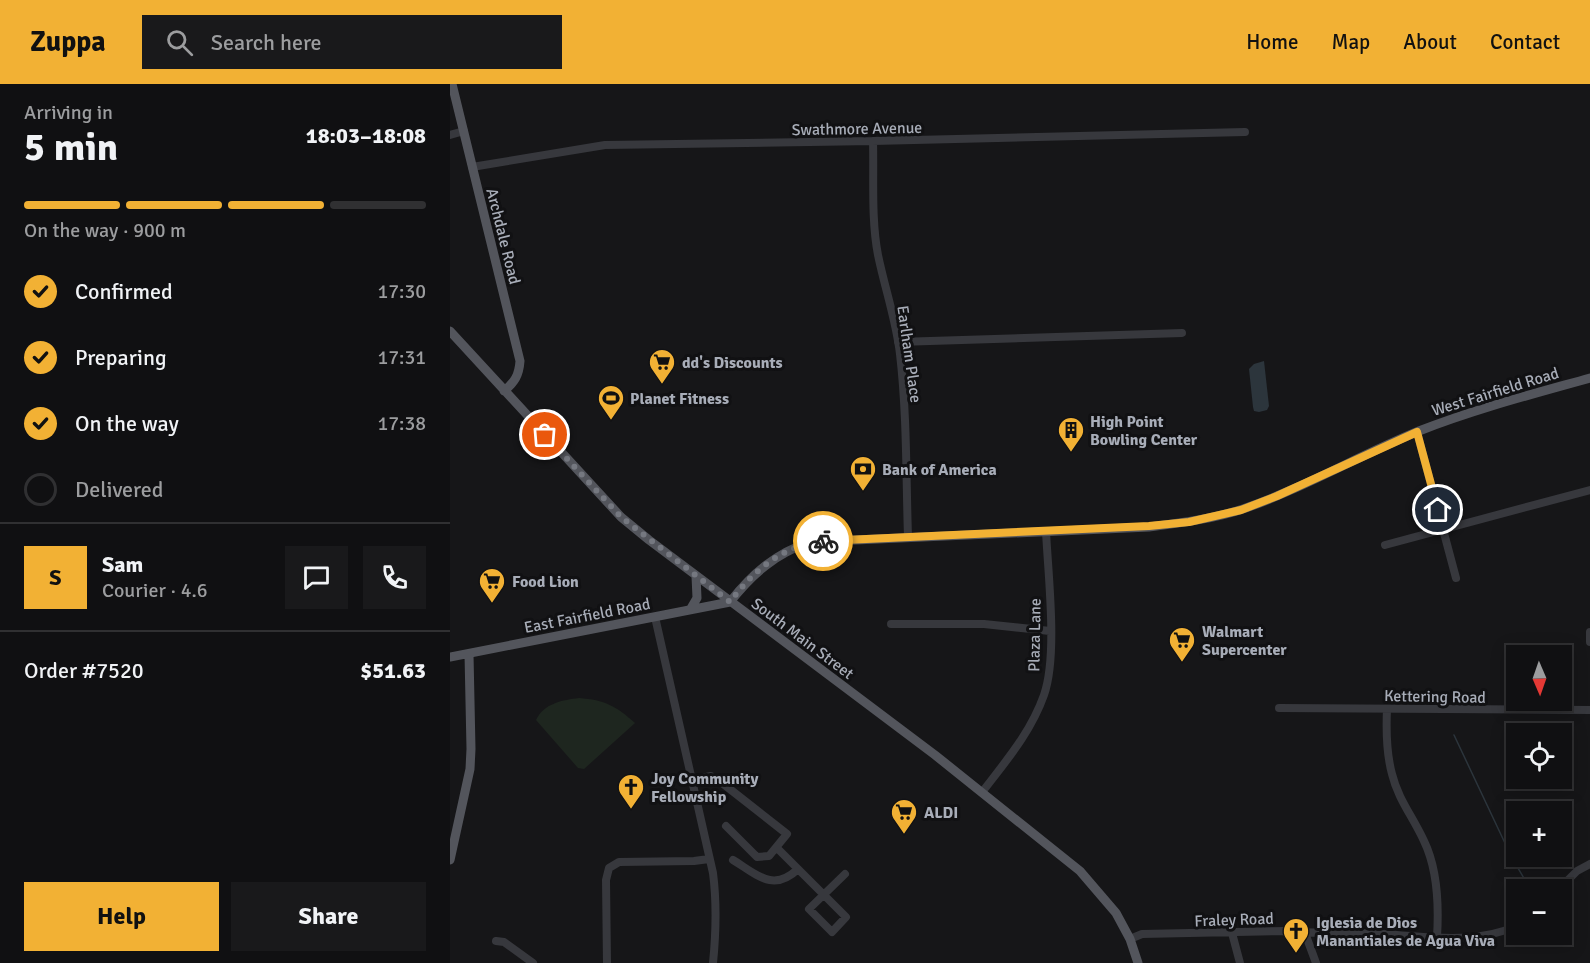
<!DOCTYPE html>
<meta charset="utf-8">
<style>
body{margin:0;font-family:Signika,sans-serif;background:#19191b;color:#f1f3f6;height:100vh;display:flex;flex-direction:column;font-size:22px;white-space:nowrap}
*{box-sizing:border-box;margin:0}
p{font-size:20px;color:#9c9d9f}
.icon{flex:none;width:33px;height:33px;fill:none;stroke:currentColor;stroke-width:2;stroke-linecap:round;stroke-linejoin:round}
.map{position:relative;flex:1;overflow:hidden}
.sheet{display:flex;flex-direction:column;background:#101012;width:450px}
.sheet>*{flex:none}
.needle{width:39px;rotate:178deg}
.controls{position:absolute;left:1056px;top:561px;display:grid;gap:12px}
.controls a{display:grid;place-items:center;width:66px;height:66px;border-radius:0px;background:#101012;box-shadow:0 3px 15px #0003,0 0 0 2px #303032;font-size:30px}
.pin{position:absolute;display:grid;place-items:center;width:51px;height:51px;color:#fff;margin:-26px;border:3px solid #fff;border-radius:50%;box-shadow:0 2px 6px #0007}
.courier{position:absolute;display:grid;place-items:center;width:60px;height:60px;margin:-30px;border:4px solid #f2b134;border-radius:50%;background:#fff;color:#222;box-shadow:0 2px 8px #0007}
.overview em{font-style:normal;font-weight:800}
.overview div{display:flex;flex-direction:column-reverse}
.overview{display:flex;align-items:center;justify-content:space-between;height:102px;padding:0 24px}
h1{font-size:39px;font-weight:800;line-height:45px}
.bar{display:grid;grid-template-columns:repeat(4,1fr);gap:9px 6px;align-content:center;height:72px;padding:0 24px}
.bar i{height:8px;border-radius:4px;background:#303032}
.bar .active{background:#f2b134}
.bar p{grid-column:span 4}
.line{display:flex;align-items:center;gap:15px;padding:0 24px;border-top:2px solid #303032}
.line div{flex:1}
.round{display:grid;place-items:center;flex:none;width:63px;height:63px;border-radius:0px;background:#19191b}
ol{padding:0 24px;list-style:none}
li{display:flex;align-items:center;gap:18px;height:66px}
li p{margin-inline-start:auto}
li .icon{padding:6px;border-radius:50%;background:#f2b134;color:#111;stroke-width:4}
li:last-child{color:#9c9d9f}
li i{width:33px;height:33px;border:3px solid #303032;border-radius:50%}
.action{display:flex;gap:12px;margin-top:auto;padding:12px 24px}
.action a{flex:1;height:69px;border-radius:0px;background:#f2b134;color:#111;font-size:24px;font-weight:800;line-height:69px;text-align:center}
.action a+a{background:#19191b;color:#f1f3f6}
header{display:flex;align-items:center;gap:36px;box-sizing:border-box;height:84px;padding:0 30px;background:#f2b134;color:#111}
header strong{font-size:28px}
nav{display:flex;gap:33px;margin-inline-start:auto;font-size:21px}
.search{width:420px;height:54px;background:#19191b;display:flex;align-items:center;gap:15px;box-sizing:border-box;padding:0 21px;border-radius:0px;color:#9c9d9f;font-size:22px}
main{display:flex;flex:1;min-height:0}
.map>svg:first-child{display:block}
</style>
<header>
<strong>Zuppa</strong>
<div class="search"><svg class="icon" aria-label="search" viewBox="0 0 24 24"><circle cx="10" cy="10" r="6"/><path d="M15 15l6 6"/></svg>Search here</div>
<nav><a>Home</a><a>Map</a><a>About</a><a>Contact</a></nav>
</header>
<main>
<section class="sheet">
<div class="overview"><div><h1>5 min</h1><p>Arriving in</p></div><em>18:03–18:08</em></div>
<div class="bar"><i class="active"></i><i class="active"></i><i class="active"></i><i></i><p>On the way · 900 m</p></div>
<ol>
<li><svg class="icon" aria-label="check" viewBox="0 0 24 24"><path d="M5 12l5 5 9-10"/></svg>Confirmed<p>17:30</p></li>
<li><svg class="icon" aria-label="check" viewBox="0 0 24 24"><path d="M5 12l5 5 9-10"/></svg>Preparing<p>17:31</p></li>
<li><svg class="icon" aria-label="check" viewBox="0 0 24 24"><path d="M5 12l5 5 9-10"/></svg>On the way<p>17:38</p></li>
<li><i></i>Delivered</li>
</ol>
<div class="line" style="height:108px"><b class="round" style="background:#f2b134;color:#111">S</b><div><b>Sam</b><p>Courier · 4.6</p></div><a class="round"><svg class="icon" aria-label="chat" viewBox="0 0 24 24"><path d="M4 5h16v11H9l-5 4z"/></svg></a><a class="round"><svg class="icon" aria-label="phone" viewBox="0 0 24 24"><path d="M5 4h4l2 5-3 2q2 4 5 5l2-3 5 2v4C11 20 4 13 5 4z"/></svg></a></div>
<div class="line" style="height:78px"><div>Order #7520</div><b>$51.63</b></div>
<div class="action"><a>Help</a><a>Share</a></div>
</section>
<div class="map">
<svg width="1140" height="879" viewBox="0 0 1140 879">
<rect width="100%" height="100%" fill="#161618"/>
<path fill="#1e261f" d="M129,614C155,616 166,622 185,639L134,685L128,684L86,636C94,619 113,616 129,614Z"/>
<path fill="#2c353c" d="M814,277L819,322L817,326L809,328L804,327L803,323L799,285L804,280Z"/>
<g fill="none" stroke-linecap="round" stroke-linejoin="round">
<path stroke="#2c353c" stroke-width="1.5" d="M1004,651L1062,774L1078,801L1084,806
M1112,820H1113"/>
<path stroke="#37383d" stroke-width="8" d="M0,51L14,47
M423,57C424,94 421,135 428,171C435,205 446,236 450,270C457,330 456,392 458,453
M22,83L155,61L423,57L795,48
M448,258L732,249
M967,348L1006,494
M935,461L1140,406
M205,533L263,789C267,820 266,849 263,879
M441,540H534L600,547
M1140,548V558
M829,624L1140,626
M937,625C936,647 936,668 942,690C948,715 963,733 974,757C988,786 989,821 987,853
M242,696L261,692L267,695L337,750L319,772L307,773L276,742
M533,707C556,677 581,648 594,611C608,571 598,491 596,447
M327,764L396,833L382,848L359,825L395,790
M283,776C306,790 323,809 348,785
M1108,806L1127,787L1140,780
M782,849L790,879
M855,849L866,879
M680,855L692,850L838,847C861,850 884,848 907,849C957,849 1020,864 1066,842
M46,857L54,858L83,879
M157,879L156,796L159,784L169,778L244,777L259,775"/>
<path stroke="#53555c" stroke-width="9" d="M2,0L70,277C69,291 65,298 54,307
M0,247L171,433L199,456L485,671L630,787L666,829L680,855L688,879
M280,518C302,490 326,469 360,458L699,443C730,439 763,435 793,425C854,404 910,371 969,347C1025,325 1083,310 1140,294
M240,526L247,514L246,492
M0,573L280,518
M0,776L20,685L21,665L19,570"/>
</g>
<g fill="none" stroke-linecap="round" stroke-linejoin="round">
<path stroke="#757880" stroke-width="6" stroke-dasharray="0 10.8" d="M95,351L171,433L280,518C303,487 333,461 373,457"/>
<path stroke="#f2b134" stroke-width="8" d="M373,457L699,442L739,438L791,426L827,412L967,348L988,426"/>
</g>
<defs>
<g id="supermarket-pin" transform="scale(1.35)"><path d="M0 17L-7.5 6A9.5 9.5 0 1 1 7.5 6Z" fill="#f2b134" stroke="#111113"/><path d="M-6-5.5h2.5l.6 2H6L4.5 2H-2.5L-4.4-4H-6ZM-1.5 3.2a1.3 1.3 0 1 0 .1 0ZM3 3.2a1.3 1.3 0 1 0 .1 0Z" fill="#111"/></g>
<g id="stadium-pin" transform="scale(1.35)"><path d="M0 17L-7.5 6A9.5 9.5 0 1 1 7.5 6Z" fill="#f2b134" stroke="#111113"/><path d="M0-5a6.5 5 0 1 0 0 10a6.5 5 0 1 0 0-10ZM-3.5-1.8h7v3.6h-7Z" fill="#111"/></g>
<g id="building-pin" transform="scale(1.35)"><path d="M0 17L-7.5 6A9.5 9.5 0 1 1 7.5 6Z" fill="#f2b134" stroke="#111113"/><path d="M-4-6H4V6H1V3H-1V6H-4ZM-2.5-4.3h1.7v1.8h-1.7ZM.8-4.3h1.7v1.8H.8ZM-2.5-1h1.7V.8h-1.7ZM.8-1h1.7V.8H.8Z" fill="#111"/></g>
<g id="bank-pin" transform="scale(1.35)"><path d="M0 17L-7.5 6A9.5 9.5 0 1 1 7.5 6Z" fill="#f2b134" stroke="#111113"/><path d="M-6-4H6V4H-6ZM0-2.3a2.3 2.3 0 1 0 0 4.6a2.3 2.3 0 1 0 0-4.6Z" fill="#111"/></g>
<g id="church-pin" transform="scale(1.35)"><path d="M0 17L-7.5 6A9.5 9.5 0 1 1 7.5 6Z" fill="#f2b134" stroke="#111113"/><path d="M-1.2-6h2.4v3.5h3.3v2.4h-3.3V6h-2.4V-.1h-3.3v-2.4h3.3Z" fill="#111"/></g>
</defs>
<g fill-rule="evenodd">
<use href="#supermarket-pin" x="212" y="278"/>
<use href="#stadium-pin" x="161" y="314"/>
<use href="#building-pin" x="621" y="346"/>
<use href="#bank-pin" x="413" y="385"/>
<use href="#supermarket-pin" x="42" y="497"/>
<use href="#supermarket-pin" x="732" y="556"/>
<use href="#church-pin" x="181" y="703"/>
<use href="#supermarket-pin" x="454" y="728"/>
<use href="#church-pin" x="846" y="847"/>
</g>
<g text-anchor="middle" stroke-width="6" stroke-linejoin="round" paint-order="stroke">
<g font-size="16" fill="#a8adb8" stroke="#111113">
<text transform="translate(407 44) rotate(-1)" y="6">Swathmore Avenue</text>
<text transform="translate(54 152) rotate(76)" y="6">Archdale Road</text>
<text transform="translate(460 270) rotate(82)" y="6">Earlham Place</text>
<text transform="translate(1045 307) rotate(-17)" y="6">West Fairfield Road</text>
<text transform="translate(137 531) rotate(-11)" y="6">East Fairfield Road</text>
<text transform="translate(584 551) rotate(-89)" y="6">Plaza Lane</text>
<text transform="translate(353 554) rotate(37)" y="6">South Main Street</text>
<text transform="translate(985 612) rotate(1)" y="6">Kettering Road</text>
<text transform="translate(784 835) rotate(-2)" y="6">Fraley Road</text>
</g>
<g font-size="16" font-weight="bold" fill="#a8adb8" stroke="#111113" text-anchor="start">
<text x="232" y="284">dd's Discounts</text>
<text x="180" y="320">Planet Fitness</text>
<text x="640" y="343">High Point<tspan x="640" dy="18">Bowling Center</tspan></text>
<text x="432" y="391">Bank of America</text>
<text x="62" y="503">Food Lion</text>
<text x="752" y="553">Walmart<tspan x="752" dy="18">Supercenter</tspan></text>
<text x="201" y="700">Joy Community<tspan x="201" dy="18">Fellowship</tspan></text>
<text x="474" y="734">ALDI</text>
<text x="866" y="844">Iglesia de Dios<tspan x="866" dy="18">Manantiales de Agua Viva</tspan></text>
</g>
</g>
</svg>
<div class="controls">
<a><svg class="needle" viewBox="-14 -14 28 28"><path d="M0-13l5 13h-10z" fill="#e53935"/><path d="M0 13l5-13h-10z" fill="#9c9d9f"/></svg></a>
<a><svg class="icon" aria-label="locate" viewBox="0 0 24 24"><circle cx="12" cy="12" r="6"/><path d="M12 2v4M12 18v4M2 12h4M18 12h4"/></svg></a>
<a>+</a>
<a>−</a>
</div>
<div class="pin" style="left:95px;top:351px;background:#ea580c"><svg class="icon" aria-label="bag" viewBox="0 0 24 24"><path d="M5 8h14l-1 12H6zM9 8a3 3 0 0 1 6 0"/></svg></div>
<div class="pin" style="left:988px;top:426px;background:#1f2937"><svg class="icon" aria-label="home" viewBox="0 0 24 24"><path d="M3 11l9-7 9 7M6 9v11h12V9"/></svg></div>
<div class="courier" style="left:373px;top:457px"><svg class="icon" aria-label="bike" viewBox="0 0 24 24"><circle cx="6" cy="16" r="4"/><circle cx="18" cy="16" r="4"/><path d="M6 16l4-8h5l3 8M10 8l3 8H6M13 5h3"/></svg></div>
</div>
</main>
